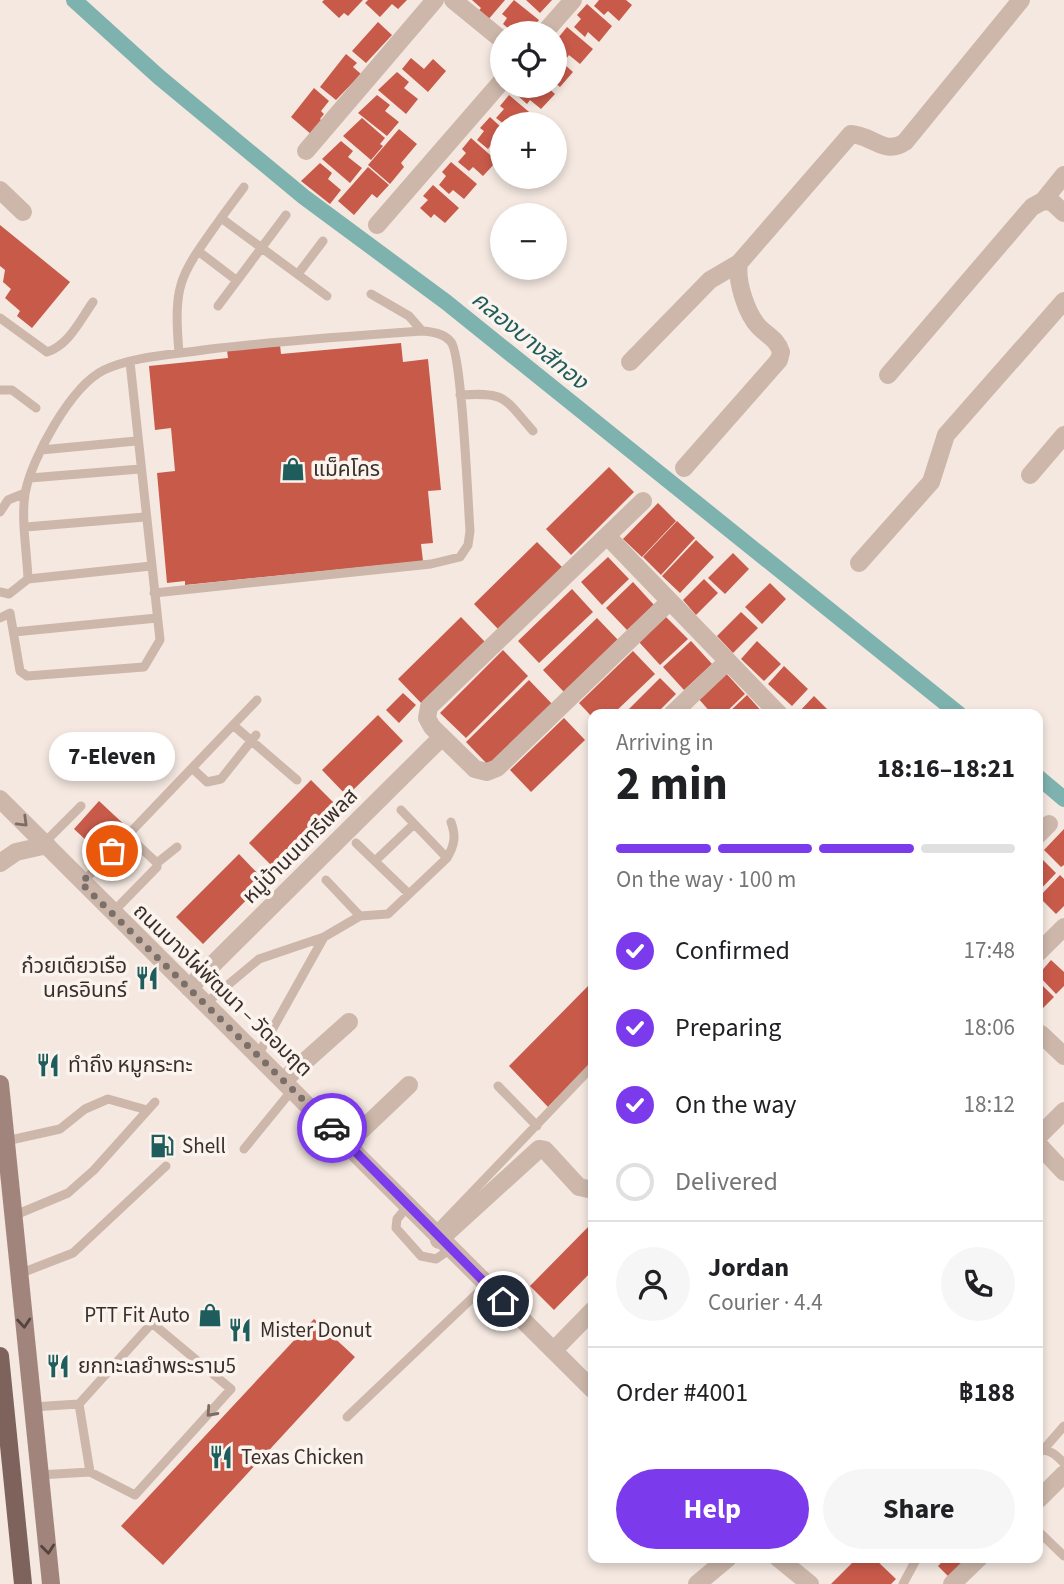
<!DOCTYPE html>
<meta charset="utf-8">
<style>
body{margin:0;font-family:"Source Sans 3","Noto Sans Thai",sans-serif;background:#f6f6f6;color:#202124;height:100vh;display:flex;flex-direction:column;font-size:26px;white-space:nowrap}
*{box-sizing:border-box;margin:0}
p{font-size:23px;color:#757577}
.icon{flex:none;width:38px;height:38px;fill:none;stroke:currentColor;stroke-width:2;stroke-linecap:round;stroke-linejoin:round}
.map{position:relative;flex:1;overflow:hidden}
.panel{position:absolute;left:588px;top:709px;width:455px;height:854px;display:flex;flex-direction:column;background:#fff;border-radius:14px;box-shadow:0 4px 10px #0003}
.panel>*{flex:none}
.buttons{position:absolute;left:490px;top:21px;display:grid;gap:14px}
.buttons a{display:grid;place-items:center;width:77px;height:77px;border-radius:50%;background:#fff;box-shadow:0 4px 10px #0003;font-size:35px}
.pin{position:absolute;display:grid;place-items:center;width:60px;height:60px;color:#fff;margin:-30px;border:4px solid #fff;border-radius:50%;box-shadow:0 2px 7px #0007}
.courier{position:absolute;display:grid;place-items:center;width:70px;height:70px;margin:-35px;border:5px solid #7c3aed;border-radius:50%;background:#fff;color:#222;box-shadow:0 2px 9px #0007}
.bubble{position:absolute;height:49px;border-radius:24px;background:#fff;box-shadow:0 4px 10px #0003;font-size:23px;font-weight:700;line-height:49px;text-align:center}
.summary em{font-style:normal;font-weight:700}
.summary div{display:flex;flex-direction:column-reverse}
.summary{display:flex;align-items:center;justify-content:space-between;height:119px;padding:0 28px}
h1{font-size:46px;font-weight:700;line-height:52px}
.bar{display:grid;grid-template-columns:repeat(4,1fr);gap:10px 7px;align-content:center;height:84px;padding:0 28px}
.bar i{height:9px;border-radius:5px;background:#e0e0e0}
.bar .on{background:#7c3aed}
.bar p{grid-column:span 4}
.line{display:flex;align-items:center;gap:18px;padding:0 28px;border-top:2px solid #e0e0e0}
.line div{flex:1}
.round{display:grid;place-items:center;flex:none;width:74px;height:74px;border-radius:37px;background:#f6f6f6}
ol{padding:0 28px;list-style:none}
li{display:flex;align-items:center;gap:21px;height:77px}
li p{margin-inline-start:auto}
li .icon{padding:7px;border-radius:50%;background:#7c3aed;color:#fff;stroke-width:4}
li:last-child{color:#757577}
li i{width:38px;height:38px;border:4px solid #e0e0e0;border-radius:50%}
.action{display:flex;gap:14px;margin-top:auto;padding:14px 28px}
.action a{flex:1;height:80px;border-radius:42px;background:#7c3aed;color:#fff;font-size:28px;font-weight:700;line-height:80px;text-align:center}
.action a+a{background:#f6f6f6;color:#202124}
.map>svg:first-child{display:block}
</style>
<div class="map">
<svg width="1064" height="1584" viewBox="0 0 1064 1584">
<rect width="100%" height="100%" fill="#f4e8e0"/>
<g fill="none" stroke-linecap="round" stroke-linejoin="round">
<path stroke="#7eb2ae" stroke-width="16" d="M74,0L159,77L304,197L446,302L959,714
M1038,777L1064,799"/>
</g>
<path fill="#c85a4a" d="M324,0H363L348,16L344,13L339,18L322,2Z
M368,0H407L398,9L392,4L380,17L365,3Z
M472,0H505L487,21L477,13L481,8Z
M514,0L539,20L528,33L521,30L514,33L503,24L507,18L502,14Z
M526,0H552L540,13Z
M599,0H626L632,5L619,21L608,11L604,15L594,6Z
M587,4L612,26L599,42L588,32L585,37L574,27L581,19L577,15Z
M378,22L392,35L366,63L352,51Z
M567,27L593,49L580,64L569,55L566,59L555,50L562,41L558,38Z
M346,54L357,63L353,67L361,74L336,100L320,87Z
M555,56L573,72L560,87L555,83Z
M411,58L424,69L433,59L446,71L428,92L402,69Z
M397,72L409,82L404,88L418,99L406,114L378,90Z
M524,86H546L555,94L541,109L530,100L527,104L516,94Z
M314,88L329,101L321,111L324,114L320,119L323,122L312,135L291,117Z
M377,95L390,105L385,111L399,122L387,136L358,113Z
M509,95L535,117L529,124H504L496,118L504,109L500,106Z
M490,117L502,128V155L491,145L488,149L477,140L484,131L480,128Z
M362,118L385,138L380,144L383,146L371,160L343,136Z
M399,129L417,144L401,163L404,167L390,184L368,165Z
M471,138L497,161L483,176L473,167L469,171L458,162L466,153L462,149Z
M341,141L353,151L348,157L362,168L350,183L322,159Z
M451,162L477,184L464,199L453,190L449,194L439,185L446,176L442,172Z
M320,163L332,173L328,179L341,190L330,204L301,181Z
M368,167L389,185L377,198L372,194L354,215L338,201Z
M433,185L459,208L445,223L434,214L431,218L420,208L428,200L423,196Z
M0,225L70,282L32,328L17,316L20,311L5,298L11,289L3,282L5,270L0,266Z
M401,343L403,362L428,359L441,490L428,491L433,543L421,544L423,561L185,585V581L167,583L157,473L175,471L171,428L155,430L149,366L228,358L227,350L280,345L281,354Z
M609,467L634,492L571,555L546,529Z
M658,503L676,521L642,557L623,539Z
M677,521L695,538L661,575L643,557Z
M696,540L714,557L680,593L662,576Z
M537,542L562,567L499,630L474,604Z
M733,553L749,569L725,594L708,578Z
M608,557L629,579L602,605L581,582Z
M704,579L718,593L696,615L683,600Z
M633,582L654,605L627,630L606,608Z
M770,583L786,599L762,624L745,607Z
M572,589L593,612L539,663L518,641Z
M741,612L758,628L733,653L717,636Z
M461,617L486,643L423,705L398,679Z
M666,617L688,639L660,665L639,642Z
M597,618L618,640L564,692L543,670Z
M691,641L712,664L684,690L663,667Z
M757,641L781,664L764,681L741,659Z
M503,650L528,676L466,738L440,713Z
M633,651L655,674L613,714H593V718L579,703Z
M784,666L808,689L792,706L768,684Z
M724,671L745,694L724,714H712L697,697Z
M660,678L676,694L656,714H624Z
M529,680L554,706L491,768L466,742Z
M403,693L416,705L399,723L386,710Z
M747,695L764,714H727Z
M814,696L832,714H797Z
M378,715L403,741L347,796L322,770Z
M564,718L585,740L531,792L510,770Z
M311,780L338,807L276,870L249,843Z
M99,801L129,829L103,856L74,829Z
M1064,829V865L1061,867L1044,850Z
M239,854L265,881L203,944L176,917Z
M1038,855L1056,873L1038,892Z
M1060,875L1064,879V906L1056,914L1039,897Z
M1051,960L1064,972V986L1056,994L1038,975Z
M593,981V1061L548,1107L509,1066Z
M1038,981L1054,997L1039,1012L1038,1010Z
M593,1222V1270L554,1310L530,1286Z
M314,1319L355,1357L163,1565L121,1526Z
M857,1558H874L896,1579L891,1584H831Z
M946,1558L965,1559L949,1577L938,1566Z"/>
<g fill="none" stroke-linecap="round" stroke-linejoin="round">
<path stroke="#cdb7ab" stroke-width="9" d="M221,218L244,187
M198,251L236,280
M298,274L323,241
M371,294L409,316L422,331
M218,306L286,215
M0,318L47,352C69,345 80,320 93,302
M179,353C173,281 180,276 221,218L327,296
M0,390H12L36,408
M460,395C507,392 503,397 533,431
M41,450L136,441
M30,478L140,469
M0,512L8,500L25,493
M26,527L145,517
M28,579C27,552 21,521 25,494C31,459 71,386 104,370C134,356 171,355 203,350C276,341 349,336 422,331C432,332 444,333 451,342C462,355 468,504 470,531L468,545L460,557L431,564L154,593
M0,592L9,594L28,579L151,566
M0,618L10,613L20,671L27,676L144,667L160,640L130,362
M14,632L157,618
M233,725L297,780
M192,768L207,782L221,779L256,735
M401,810L447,858
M44,843L81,806
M356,843L409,894
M375,861L414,824
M157,863L177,847
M326,880L360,916
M82,883L257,700
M112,913L157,867V863L127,835
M205,1004L259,959L324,937
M258,1055L324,937L360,916L388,914L447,858C455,844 456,836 451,822
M498,1086L537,1126
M6,1141L60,1129L85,1109L108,1099L147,1110
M244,1149L293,1089
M407,1207L397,1219L396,1228L421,1256L436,1259L449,1250
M13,1216L68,1193L94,1170L155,1102
M433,1233L593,1066
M19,1274L73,1253L166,1166
M79,1404L90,1472
M32,1407L79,1404L152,1323L231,1389L135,1495L90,1472L39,1475
M347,1417L486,1285
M1044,1449L1064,1426
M1038,1451C1049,1448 1056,1455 1064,1463
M1038,1531L1064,1556
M903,1584L917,1558"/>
<path stroke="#cdb7ab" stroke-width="18" d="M453,0L502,40
M544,33L573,0
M306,151L435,0
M0,190L23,212
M1043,201L1052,202L1064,213
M377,225L502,81
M630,362L710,280L739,263L851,134C872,135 885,156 905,142L1021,0
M888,375L1032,207L1043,201L1064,175
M684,468L779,360L781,352C777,339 768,336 759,327C746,313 736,281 739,263
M1030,475L1064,435
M643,501L429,707L427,718L432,727L475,769L487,772L497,768L670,601
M607,536L779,714
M859,563L931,482L946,435L1064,301
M672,714L728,661
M0,799L593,1390
M1038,835L1049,824
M0,863L16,852L47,845
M1038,953L1064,927
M189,988L442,737
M1041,1034L1064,1056
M284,1080L349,1022
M1038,1137L1064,1111
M347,1144L409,1085
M1038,1144L1064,1172
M439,1240L539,1149L545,1150L579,1187L593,1190
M554,1350L593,1310
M1038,1500L1064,1474
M778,1558L810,1584
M697,1584L728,1558
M952,1584L979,1558"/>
<path stroke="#a1857c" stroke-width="18" d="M0,1084L51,1584"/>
<path stroke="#7d635b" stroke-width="18" d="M0,1356L23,1584"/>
</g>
<defs><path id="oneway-chevron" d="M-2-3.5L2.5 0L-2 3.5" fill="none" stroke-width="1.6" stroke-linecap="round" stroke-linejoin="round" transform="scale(1.75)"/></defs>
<g stroke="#7c6c64">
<use href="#oneway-chevron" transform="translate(23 822) rotate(44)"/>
<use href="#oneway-chevron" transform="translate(211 1412) rotate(132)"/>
</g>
<g stroke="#54443e">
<use href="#oneway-chevron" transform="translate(24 1323) rotate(85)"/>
<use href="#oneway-chevron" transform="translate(48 1549) rotate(84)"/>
</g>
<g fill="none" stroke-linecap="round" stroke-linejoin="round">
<path stroke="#7b6f6a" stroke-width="7" stroke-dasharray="0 12.6" d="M112,851L81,883L332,1128"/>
<path stroke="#7c3aed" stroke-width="9" d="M332,1128L503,1301"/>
</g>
<defs>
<g id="shop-bare" transform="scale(1.89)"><path d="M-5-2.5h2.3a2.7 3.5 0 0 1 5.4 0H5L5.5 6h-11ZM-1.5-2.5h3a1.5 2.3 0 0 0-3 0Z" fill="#1e5d5b" stroke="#fbf3ed" stroke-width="2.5" paint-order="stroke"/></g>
<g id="restaurant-bare" transform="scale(1.89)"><path d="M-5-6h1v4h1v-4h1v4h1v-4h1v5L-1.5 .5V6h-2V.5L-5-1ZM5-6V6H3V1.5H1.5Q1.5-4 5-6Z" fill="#1e5d5b" stroke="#fbf3ed" stroke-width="2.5" paint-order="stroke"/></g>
<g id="fuel-bare" transform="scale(1.89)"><path d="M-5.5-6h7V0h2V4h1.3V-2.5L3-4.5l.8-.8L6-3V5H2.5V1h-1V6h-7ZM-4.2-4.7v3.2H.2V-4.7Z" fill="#1e5d5b" stroke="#fbf3ed" stroke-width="2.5" paint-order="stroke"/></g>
</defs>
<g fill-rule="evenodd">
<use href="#shop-bare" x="293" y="469"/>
<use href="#restaurant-bare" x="147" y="978"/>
<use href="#restaurant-bare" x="48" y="1065"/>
<use href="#fuel-bare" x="162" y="1146"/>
<use href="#shop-bare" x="210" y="1315"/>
<use href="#restaurant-bare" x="240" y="1330"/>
<use href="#restaurant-bare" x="58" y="1366"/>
<use href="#restaurant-bare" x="221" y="1457"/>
</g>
<g text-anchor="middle" stroke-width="7" stroke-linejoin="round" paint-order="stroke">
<g font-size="21" fill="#3a2e2a" stroke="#fbf3ed" text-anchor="start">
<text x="313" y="476">แม็คโคร</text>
<text x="127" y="973" text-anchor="end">ก๋วยเตียวเรือ<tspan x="127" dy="24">นครอินทร์</tspan></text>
<text x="68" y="1072">ทำถึง หมูกระทะ</text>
<text x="182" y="1153">Shell</text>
<text x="190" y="1322" text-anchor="end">PTT Fit Auto</text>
<text x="260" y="1337">Mister Donut</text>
<text x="78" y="1373">ยกทะเลยำพระราม5</text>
<text x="241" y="1464">Texas Chicken</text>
</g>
<g font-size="21" fill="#3a2e2a" stroke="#fbf3ed">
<text transform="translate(300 846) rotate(-45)" y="7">หมู่บ้านนนทรีเพลส</text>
<text transform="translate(223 990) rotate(44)" y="7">ถนนบางไผ่พัฒนา – วัดอมฤต</text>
</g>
<g font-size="23" font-style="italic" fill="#1e5d5b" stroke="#fbf3ed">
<text transform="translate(530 340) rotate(39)" y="8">คลองบางสีทอง</text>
</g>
</g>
</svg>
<div class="buttons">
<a><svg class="icon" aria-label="locate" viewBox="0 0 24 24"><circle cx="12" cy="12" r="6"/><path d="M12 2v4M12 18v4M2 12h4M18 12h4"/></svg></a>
<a>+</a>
<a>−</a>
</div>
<div class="pin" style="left:112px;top:851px;background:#ea580c"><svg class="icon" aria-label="bag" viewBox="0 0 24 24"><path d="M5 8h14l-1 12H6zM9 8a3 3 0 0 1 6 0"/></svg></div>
<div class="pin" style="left:503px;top:1301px;background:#1f2937"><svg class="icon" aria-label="home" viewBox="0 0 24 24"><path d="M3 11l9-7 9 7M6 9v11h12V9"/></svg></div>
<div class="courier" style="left:332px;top:1128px"><svg class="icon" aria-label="car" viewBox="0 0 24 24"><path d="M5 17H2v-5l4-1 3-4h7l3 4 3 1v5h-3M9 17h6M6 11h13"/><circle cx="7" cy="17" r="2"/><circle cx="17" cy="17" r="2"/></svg></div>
<div class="bubble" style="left:49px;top:732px;width:126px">7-Eleven</div>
<section class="panel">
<div class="summary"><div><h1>2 min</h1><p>Arriving in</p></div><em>18:16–18:21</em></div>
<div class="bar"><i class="on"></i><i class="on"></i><i class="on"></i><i></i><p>On the way · 100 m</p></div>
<ol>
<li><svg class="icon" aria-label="check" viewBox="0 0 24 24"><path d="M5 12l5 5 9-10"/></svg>Confirmed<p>17:48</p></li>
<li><svg class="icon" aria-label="check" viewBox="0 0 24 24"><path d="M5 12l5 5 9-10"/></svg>Preparing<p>18:06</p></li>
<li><svg class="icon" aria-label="check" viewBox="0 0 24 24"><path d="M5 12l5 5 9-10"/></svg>On the way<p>18:12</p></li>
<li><i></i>Delivered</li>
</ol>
<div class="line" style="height:126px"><a class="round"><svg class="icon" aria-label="person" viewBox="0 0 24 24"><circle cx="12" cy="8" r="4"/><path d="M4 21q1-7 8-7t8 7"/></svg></a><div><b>Jordan</b><p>Courier · 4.4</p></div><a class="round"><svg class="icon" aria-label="phone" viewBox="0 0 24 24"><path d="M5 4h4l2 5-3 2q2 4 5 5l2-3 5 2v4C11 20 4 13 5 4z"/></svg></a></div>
<div class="line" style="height:91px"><div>Order #4001</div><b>฿188</b></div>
<div class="action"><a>Help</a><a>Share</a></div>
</section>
</div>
